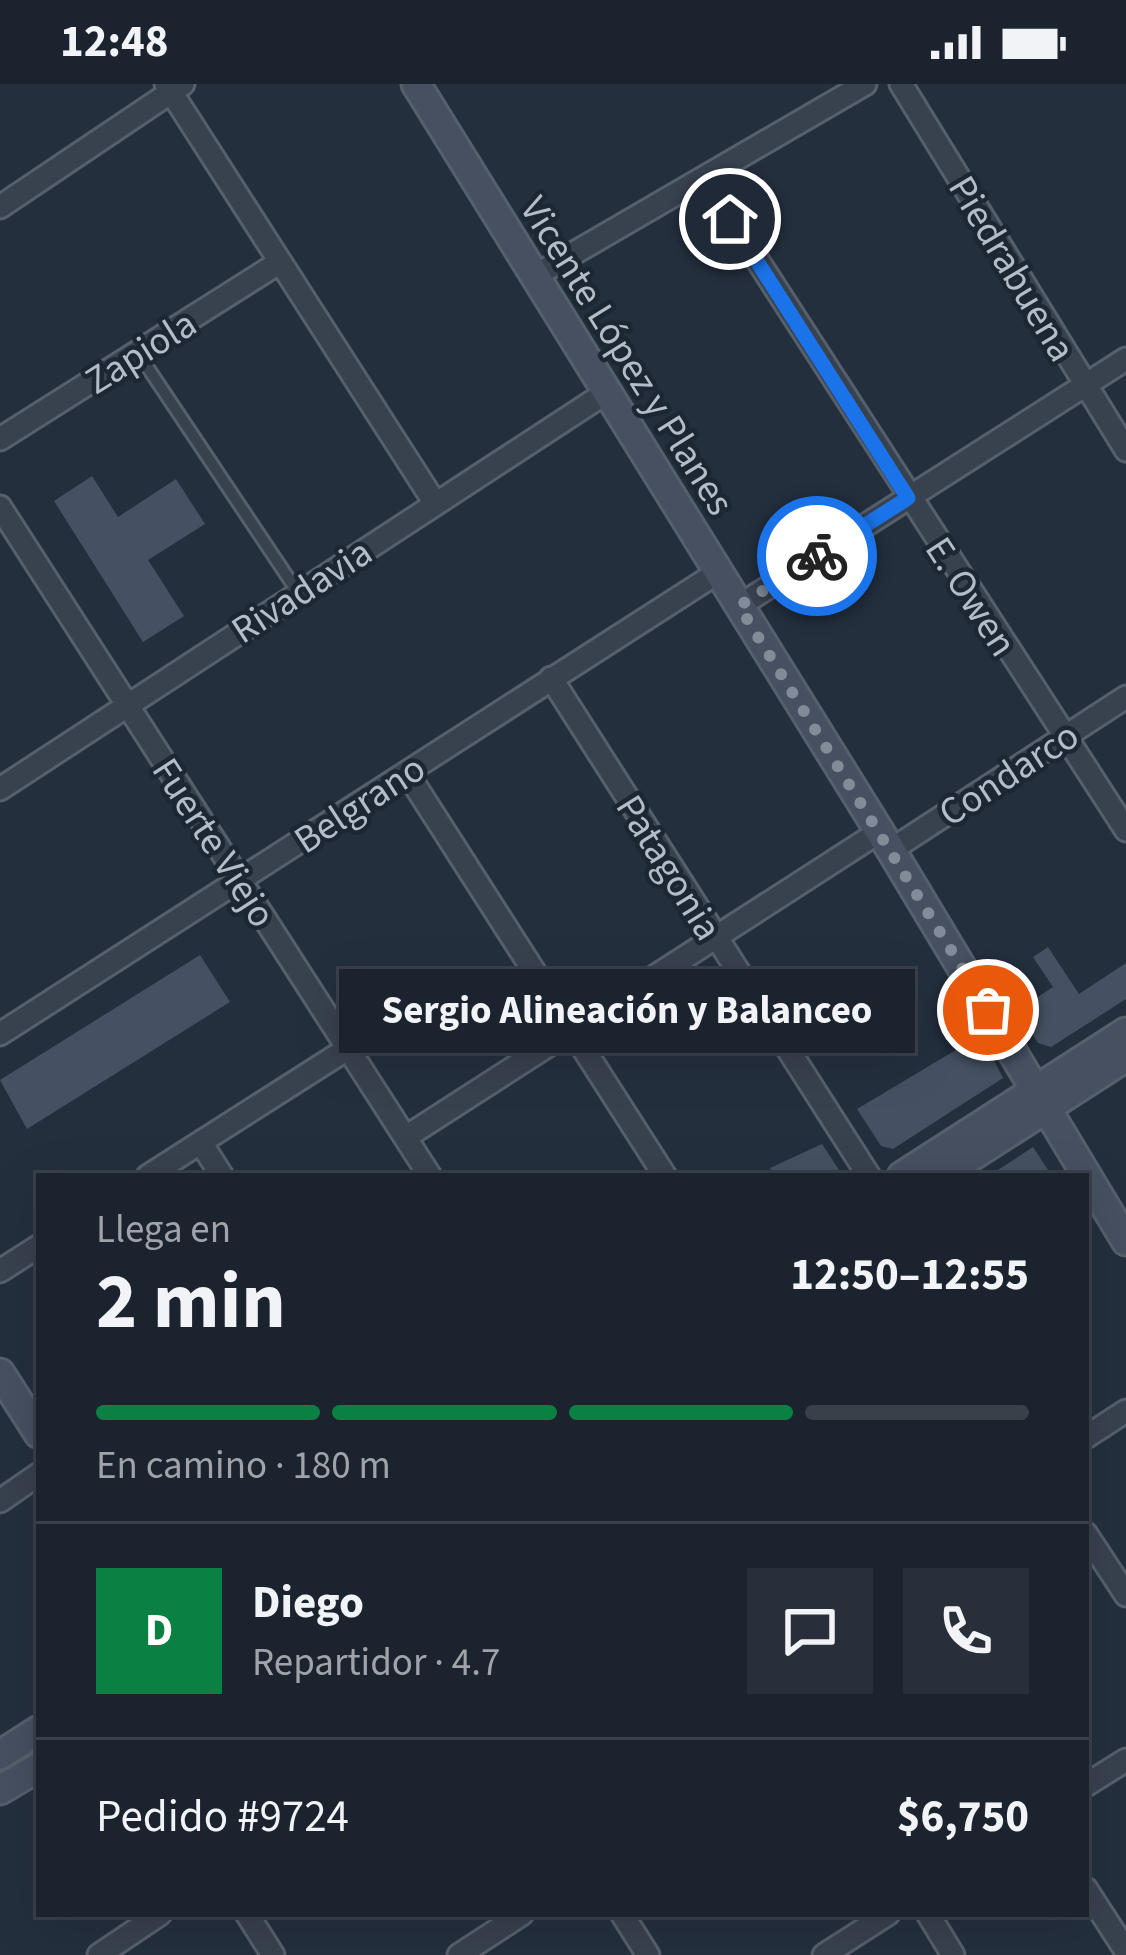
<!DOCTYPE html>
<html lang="es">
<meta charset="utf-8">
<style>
body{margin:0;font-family:"Source Sans 3",sans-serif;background:#282f3a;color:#f1f3f6;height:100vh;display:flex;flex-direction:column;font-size:45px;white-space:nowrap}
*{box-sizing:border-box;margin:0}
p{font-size:39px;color:#a0a4aa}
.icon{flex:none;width:66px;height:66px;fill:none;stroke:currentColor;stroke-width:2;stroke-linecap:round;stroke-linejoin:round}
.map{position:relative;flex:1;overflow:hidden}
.drawer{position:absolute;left:36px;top:1089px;width:1053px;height:744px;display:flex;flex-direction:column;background:#1b232e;border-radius:0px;box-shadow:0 12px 48px #0002,0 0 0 3px #39404a}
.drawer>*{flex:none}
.pin{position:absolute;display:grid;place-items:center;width:102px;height:102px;color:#fff;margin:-51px;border:6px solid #fff;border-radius:50%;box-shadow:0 3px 12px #0007}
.courier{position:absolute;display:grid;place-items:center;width:120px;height:120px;margin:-60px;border:9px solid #1a73e8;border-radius:50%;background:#fff;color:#222;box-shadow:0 3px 15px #0007}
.bubble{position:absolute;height:84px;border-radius:0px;background:#1b232e;box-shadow:0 12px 48px #0002,0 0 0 3px #39404a;font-size:39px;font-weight:700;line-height:84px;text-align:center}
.head em{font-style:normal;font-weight:700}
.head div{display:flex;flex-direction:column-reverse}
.head{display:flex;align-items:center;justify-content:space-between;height:204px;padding:0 60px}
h1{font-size:78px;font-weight:700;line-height:90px}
.bar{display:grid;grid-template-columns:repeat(4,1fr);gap:18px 12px;align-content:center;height:144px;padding:0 60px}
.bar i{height:15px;border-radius:9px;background:#39404a}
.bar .selected{background:#0b8043}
.bar p{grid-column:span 4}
.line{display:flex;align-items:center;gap:30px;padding:0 60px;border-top:3px solid #39404a}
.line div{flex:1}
.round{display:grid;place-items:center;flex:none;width:126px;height:126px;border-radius:0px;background:#282f3a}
.status{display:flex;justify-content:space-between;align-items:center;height:84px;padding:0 60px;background:#1b232e;direction:ltr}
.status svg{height:33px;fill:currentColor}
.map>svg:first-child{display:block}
</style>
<div class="status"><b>12:48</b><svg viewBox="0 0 49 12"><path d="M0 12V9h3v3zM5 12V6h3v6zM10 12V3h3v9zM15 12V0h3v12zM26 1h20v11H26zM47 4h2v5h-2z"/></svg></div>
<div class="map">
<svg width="1126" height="1871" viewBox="0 0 1126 1871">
<rect width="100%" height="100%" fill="#242f3e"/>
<path fill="#455162" d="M92,392L118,433L176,395L205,440L148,476L184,532L143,558L54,417Z
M1048,863L1079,910L1126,879V915L1051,963L1038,959L1017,927L1053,903L1033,873Z
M200,871L230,918L27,1045L0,996Z
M981,951L1003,994L893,1065L881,1062L857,1025Z
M822,1060L843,1092H776L770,1084Z
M1033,1063L1052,1092H988L1012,1077Z"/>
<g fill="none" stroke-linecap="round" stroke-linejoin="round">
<g stroke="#565f6c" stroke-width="16">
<path id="lane" d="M138,269L297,507"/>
</g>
<g stroke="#565f6c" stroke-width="27">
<path id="street" d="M166,0L435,419
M901,0L1126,366
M705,95L1126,746
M0,123L183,0
M533,193L865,0
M0,355L280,178
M0,423L430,1092
M739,522L1126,275
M551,594L869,1092
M407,689L665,1092
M0,705L604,310
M891,766L1126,613
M0,950L717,489
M406,1053L879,748
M201,1059L222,1092
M148,1092L347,965
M0,1187L39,1162
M1086,1353L1126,1327
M0,1417L39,1390
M1086,1450L1126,1511
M1086,1701L1126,1676
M1086,1805L1126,1867
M247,1830L273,1871
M622,1830L648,1871
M928,1830L953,1871
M99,1871L160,1830
M459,1871L522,1830
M824,1871L888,1830"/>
</g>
<g stroke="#565f6c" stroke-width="33">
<path id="secondary" d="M416,0L891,766L1126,1157
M902,1092L1126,948
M941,1092L1126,973
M0,1289L39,1350
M0,1671L39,1646
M0,1706L39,1683"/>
</g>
<use href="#lane" stroke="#38414e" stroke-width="10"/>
<use href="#street" stroke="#38414e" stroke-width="21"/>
<use href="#secondary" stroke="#465061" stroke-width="27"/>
</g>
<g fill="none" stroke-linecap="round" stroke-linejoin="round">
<path stroke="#828b98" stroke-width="12" stroke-dasharray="0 21.6" d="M817,472L739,522L988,926"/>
<path stroke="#1a73e8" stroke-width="15" d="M730,135L908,414L817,472"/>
</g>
<g text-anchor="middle" stroke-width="9" stroke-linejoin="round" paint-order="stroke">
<g font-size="39" fill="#b4bcc9" stroke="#1d2633">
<text transform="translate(1013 184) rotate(59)" y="14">Piedrabuena</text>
<text transform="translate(140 267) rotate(-32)" y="14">Zapiola</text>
<text transform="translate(628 271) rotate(58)" y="14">Vicente López y Planes</text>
<text transform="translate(301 506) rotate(-33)" y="14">Rivadavia</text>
<text transform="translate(972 512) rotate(57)" y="14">E. Owen</text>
<text transform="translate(1008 689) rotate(-33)" y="14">Condarco</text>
<text transform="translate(359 719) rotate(-33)" y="14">Belgrano</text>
<text transform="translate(215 758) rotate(57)" y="14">Fuerte Viejo</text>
<text transform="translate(670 783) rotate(58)" y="14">Patagonia</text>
</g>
</g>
</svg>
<div class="pin" style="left:988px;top:926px;background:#ea580c"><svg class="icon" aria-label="bag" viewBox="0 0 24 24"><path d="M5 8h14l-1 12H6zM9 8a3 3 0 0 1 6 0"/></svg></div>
<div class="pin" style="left:730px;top:135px;background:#1f2937"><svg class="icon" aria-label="home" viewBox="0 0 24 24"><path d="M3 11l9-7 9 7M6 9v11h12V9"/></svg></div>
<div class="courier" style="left:817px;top:472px"><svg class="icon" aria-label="bike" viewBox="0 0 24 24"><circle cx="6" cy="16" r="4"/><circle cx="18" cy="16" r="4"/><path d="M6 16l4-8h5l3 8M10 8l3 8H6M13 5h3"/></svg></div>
<div class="bubble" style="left:339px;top:885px;width:576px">Sergio Alineación y Balanceo</div>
<section class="drawer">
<div class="head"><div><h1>2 min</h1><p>Llega en</p></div><em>12:50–12:55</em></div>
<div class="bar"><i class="selected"></i><i class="selected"></i><i class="selected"></i><i></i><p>En camino · 180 m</p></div>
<div class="line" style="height:216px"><b class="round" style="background:#0b8043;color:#fff">D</b><div><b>Diego</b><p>Repartidor · 4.7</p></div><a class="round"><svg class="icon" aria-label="chat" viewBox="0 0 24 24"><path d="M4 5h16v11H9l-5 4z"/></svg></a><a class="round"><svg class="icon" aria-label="phone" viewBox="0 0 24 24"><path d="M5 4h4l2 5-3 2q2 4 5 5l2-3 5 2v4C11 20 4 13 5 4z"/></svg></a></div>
<div class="line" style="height:156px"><div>Pedido #9724</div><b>$6,750</b></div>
</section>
</div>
